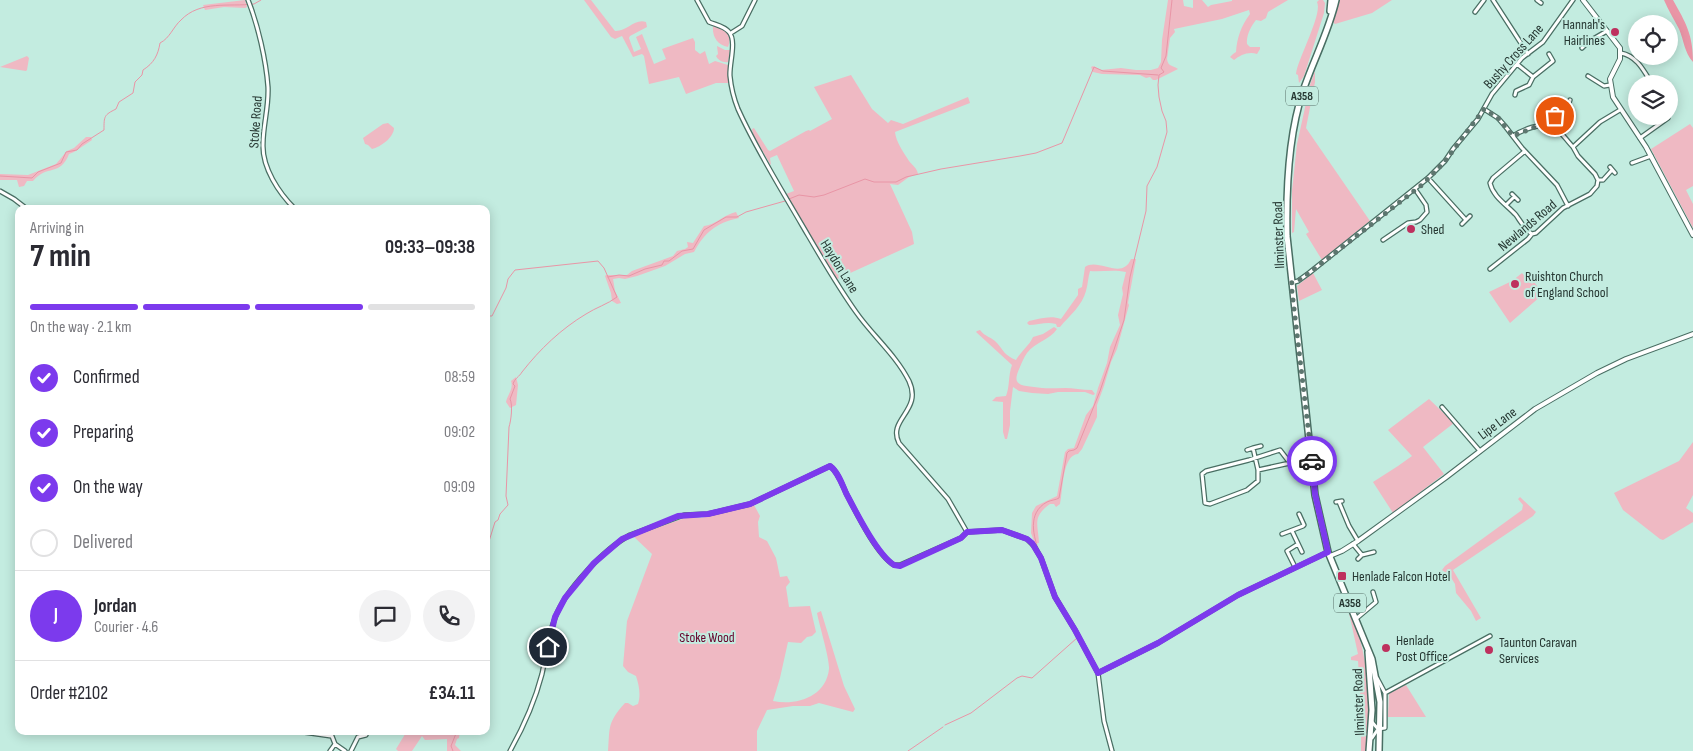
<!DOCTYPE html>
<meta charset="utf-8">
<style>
body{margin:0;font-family:"Sofia Sans Condensed",sans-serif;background:#f2f2f3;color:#2b2b33;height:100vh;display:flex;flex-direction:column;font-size:19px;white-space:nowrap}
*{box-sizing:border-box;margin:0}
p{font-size:16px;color:#7c7c81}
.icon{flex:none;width:28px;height:28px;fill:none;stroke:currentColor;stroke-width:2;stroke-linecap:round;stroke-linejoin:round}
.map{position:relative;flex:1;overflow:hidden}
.details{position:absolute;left:15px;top:205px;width:475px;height:530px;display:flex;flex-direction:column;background:#fff;border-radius:10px;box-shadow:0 2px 12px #0003}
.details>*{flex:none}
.buttons{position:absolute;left:1628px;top:15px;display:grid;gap:10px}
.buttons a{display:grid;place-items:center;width:50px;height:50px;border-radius:50%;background:#fff;box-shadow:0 2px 12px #0003;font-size:25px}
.pin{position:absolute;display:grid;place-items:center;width:42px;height:42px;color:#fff;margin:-21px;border:2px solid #fff;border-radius:50%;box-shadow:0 1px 5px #0007}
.courier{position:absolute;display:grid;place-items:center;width:50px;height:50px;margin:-25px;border:4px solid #7c3aed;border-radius:50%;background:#fff;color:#222;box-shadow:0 1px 6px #0007}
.summary em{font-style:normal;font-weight:700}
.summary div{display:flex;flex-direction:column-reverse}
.summary{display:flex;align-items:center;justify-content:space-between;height:85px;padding:0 15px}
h1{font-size:32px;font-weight:700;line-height:38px}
.bar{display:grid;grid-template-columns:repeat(4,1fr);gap:8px 5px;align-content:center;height:60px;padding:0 15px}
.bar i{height:6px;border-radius:4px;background:#e1e1e2}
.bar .selected{background:#7c3aed}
.bar p{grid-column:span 4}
.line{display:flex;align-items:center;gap:12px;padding:0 15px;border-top:1px solid #e1e1e2}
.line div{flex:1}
.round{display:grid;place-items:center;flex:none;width:52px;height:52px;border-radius:26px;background:#f2f2f3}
ol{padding:0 15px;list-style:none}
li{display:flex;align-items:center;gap:15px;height:55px}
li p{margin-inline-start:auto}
li .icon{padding:5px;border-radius:50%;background:#7c3aed;color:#fff;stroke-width:4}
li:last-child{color:#7c7c81}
li i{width:28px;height:28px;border:2px solid #e1e1e2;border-radius:50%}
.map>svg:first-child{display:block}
</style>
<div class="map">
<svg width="1693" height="751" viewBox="0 0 1693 751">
<rect width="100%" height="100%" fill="#c3ece0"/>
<path fill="#efb9c3" d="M245,0L247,7L245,8L224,7L205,10L203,5Z
M584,0H591L615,31C626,32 635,18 646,22L647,27L630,36L629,38L634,52L641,49L636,37L642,34L654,64L666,59L662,49L693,38L695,42V50L700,54L705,51L709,64L715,61L728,65L729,83H716L686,94L679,77L649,84L644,56L642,54L633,57L622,36L615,39L611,37Z
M1168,0H1183L1184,6L1193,8V0H1202L1208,7L1211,5L1232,1V0H1288L1268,12L1266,18L1261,21L1256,20C1251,26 1246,36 1247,44L1250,47H1260V49L1257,54C1249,51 1240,55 1234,60L1230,57L1233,54L1236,52C1237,38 1241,26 1250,14L1249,10L1222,19L1174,29L1175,32L1170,38L1167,59C1168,67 1173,65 1178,69L1156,80H1153L1150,77L1146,78L1140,75L1102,74L1093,72L1091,67L1093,66L1101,70L1121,68L1136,70H1151L1158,68L1161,62L1162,40Z
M1319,0H1323L1325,3L1324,13L1304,76L1299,83L1298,75L1296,74C1298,58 1323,14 1317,2Z
M1338,0H1392L1372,13L1335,24L1332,21Z
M713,26C725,28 733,34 728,47C717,45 712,36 713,26Z
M717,46L725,50H730L728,62C723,63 718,60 716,56L718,54Z
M27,56L29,58L27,70L26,71L0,67Z
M1315,71V82L1306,128L1370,221L1322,260L1306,234L1309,232L1296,209L1294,232L1292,233V191L1297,144L1310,85Z
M851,75L872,109L888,123L891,120L903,124L968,97L970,103L895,132C896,142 904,153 909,161C913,166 917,168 918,174L909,177L898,185L890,184L912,232L914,244L837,279L830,269L787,197L786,194L794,191L777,155L770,158L771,165L770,164L753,134L752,129L754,128L768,150L770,151L806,131L809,130L810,131L832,119L814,87Z
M388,123L394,128C394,137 381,147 372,149L368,145L365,144L363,138L383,124Z
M1690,124L1693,128V186L1686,190L1693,204V228L1651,149Z
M86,137H91L92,140L74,152L69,154C60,177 47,164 33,181H27L24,186L19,187L17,180H0V174L28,175L56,164L67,151L74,148Z
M736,212L739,218C716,223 705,232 694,252L685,254L665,266L637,276L625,279L619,278L613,279L615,291L621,303L617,304L612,301L611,293L605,276L606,275H627L632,271L673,256L677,251L685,249L688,247L687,242L693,243L704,226C715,225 725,214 736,212Z
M1131,259H1136L1128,303L1129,305L1117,349L1111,362L1104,386L1097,405V417L1082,449L1078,454C1062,455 1063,491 1060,504L1056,507L1054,504H1050C1032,517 1038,524 1039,543L1035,544L1031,533L1032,513L1036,506L1057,496L1065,452L1068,449L1074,448L1086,415L1093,406L1098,388L1107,363L1110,347L1120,325L1118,315L1123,294L1122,288L1126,272C1114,269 1102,272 1090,271C1088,277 1088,284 1086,291C1082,306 1070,315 1060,327H1057L1056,324C1047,321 1038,325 1029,325L1027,323L1029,321C1040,319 1050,315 1061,319L1078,295V289L1082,287L1085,267C1098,257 1122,281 1131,259Z
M1313,273L1322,290L1299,301L1297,286Z
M1522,273L1532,284L1534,282L1538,287L1536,289L1541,296L1510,323L1489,292L1512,281Z
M1054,327L1057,329C1050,340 1035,342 1027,353C1024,357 1022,362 1020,367C1012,384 1018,385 1034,387C1045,389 1054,388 1065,388C1073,388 1082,390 1092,390L1095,394L1093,395L1085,392H1058L1048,394L1032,393L1019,391L1013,387L1010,411V425L1007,439H1005L1003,432V402L992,401L996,397L1006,396C1010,386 1008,376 1012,365L976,332L977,331L980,330C985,337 992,337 997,343C1004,351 1004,355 1016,360C1021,351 1029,346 1033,337L1043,334Z
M516,377L518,385L516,405L510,408L506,402C507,395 514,389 511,381Z
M1429,399L1454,423L1423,447L1444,474L1393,513L1373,482L1398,466L1412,456L1388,430Z
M1693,442V495L1686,508L1693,513V522L1663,540L1660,539L1623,510L1614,493L1679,461Z
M1520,497L1536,512L1533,516L1453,570L1481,618L1476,621L1471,611L1456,593L1455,584L1450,576L1442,570L1445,566L1522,510L1523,505L1518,499Z
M754,505L760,516L758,522L759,537L767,541L776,558L780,577L787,576L790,582L786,587L789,607L810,606L816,632L812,636L807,637L801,643L788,642L780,678L773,701C796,706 826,697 829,669C830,660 819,624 817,613L821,611L844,686L855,709L853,712L819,703L810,706H793L767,710L757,731V751H608C610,727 607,723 625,703H628L633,706L638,704C641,695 639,685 636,676L628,672L623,666L627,621L652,554L633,536L688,517L701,518Z
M1351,612C1369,657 1371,703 1367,751H1361V704L1358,661L1351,660V657L1358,654L1349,613Z
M1406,685L1426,717H1388L1389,693Z
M407,731H460L459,738L457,739L455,745L461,751H447V739L425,740L422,736L412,751H398L396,749Z"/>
<path fill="#e995a6" d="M1664,0H1673C1686,23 1693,35 1693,62C1684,52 1684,40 1679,29C1674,19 1668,10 1664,0Z"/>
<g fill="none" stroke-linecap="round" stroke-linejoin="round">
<path stroke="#e995a6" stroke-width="1" d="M0,176L32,178L38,172L61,163L66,152L77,150L82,144L104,130C104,116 104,115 116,109L119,102L133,93L135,82L142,75L143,70C154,63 158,55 160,43C170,38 173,27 181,20C200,0 229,7 254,4L261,0
M789,199L799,195L814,197L824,195L865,179L874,182H896L906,177L941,169L1020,156L1036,153L1062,143L1094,67L1103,71L1158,75
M608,277L619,275L629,276L645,269L662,265L664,261H669L682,251L693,249L704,230L726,217H737L746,212L785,201
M486,316H492L506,288L508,279L515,270L598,261L604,268L617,297C608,304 595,308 586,314C561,329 540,349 522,372C519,377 515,378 513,384L515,386L510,399C513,405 511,421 509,427L506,496L508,505L500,514L498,520L495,522L486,551
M1040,554C1033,536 1027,513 1047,502C1051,500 1056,500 1059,498L1067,453L1069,451L1074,450L1077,448L1100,391L1124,320L1130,277L1146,211L1147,186L1157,167L1167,132L1166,121L1162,111L1159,97L1158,85L1159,75L1164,72L1161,68L1166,56L1172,0
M1043,559L1048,572
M1055,592L1080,636
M945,725L971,713L1017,678L1022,676L1032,678L1077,638
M453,751L451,746L457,731
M908,751L943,727"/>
<g stroke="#496e63" stroke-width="5.5">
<path id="minor" d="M248,0C258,25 266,60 268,87C269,107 263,125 263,144C262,168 279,193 295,209
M697,0L709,22C716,25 724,26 729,32C737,41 729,64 730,76C731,87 734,99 738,109C756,149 780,187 802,225C819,254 836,284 856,312C872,335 896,355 909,381C923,411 887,419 899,443L948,499L967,532
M1493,0L1528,54
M1537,0L1541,3
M1475,12L1484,0
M731,33L742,26L755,0
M1582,48L1588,42L1607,31
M1621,53C1637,56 1644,71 1652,84
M1517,64L1533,77L1553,61L1549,54
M1588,76L1604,86L1610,85
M1515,95L1516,91L1529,85L1533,77
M1484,109L1498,118L1505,126L1522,148L1557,185L1568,206
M1551,126L1553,118L1569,103L1570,100
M1513,136C1522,130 1542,122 1553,126C1560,130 1567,141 1573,147L1600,122L1620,110
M1640,138L1668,118L1669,112
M1525,151L1493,178L1490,183C1493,197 1507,205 1516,215C1521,222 1525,230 1532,234
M1632,163L1651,156
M1610,167L1615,173
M1428,178L1466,220
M1598,180H1603L1612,170
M0,191L14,199L27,209
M1512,194L1518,200
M1506,205L1514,197
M1462,224L1470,216
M1383,240L1408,223L1416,222L1420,220L1427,212L1426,205L1415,189
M1490,269L1528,239L1532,234L1536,233L1563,208L1590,194L1597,186L1598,180L1595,174L1578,156L1573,147
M1291,283L1298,281L1309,273L1428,178L1445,161L1453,149L1478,119L1492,94L1522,58L1543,42L1573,0
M1442,407L1480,451
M1253,448L1261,446
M1247,450L1253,448L1258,470
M1290,463L1280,450L1249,460L1206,471L1202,474L1205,503L1210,504L1247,490L1258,481V470L1290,463L1303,465L1312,464
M1336,502L1342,501
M1339,502L1349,526L1358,541
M1292,531L1302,552
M1282,534L1303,526L1304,525L1299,514
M1353,544L1362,555L1374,552
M1358,559L1362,555
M1295,567L1287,551L1298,544
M1357,618L1376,602L1373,592
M1098,673L1158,643L1238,595L1328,552
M1385,693L1490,636
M1372,722L1378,729L1385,728V693L1377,678
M330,731L335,744L345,751
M303,732L331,736
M1372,738L1378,729
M330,751L335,744
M351,751L358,737L366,735L367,731
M510,751C524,726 535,701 542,674C546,655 548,636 555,618C565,590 604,549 630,535L684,515L708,514L750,504L830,466C838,472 842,484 846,493C856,512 876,554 894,565H900L961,538L967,532L1002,530L1027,539L1034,546L1041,558L1055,597L1075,630L1098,673L1104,721L1112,751"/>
</g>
<g stroke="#496e63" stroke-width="6">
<path id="tertiary" d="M1583,0L1620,48V59L1610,79L1613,97L1646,147L1693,235
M1330,556L1342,551L1358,541L1445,478L1535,409L1597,373L1626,359L1693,334"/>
</g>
<g stroke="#496e63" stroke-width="8">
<path id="trunk" d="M1336,0C1329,31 1313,61 1303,91C1288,136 1286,188 1287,236L1315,495L1328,552L1372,659L1380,702L1379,751
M1330,11L1331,0
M1368,652L1372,710L1369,751"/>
</g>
<use href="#minor" stroke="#fff" stroke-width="3"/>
<use href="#tertiary" stroke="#fff" stroke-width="4"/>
<use href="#trunk" stroke="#fff" stroke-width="5"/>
</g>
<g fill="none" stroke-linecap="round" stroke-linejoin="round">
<path stroke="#5d766f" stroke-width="5" stroke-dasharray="0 9" d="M1312,461L1291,283L1298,281L1309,273L1423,184L1445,161L1484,109L1498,118L1513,136L1535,127L1551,126L1555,116"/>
<path stroke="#7c3aed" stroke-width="6" d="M548,647L555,617L565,598L594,563L622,539L678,516L708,514L750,504L830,466C838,472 842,484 846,493C856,512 877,554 894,565L900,566L961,538L967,532L1002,530L1027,539L1032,543L1041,558L1055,597L1075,630L1098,673L1158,643L1238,595L1328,552L1315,494L1312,461"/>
</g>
<g fill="#be305e" stroke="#c3ece0" stroke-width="2">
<circle cx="1615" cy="32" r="5"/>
<circle cx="1411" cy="229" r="5"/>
<circle cx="1515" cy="284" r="5"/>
<rect x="1337" y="571" width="10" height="10" rx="2.5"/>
<circle cx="1386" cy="648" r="5"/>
<circle cx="1489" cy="650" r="5"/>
</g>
<g text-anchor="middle" stroke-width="4" stroke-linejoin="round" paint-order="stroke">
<g fill="#c3ece0" stroke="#556d66" stroke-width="1">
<rect x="1286" y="86.5" width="32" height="19" rx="4"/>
<rect x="1334" y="593.5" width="32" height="19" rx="4"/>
</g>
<g font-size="12" font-weight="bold" fill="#263732">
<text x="1302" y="100">A358</text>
<text x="1350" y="607">A358</text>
</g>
<g font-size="14" fill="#263732" stroke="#c3ece0" text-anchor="start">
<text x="1605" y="29" text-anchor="end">Hannah's<tspan x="1605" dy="16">Hairlines</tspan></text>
<text x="1421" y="234">Shed</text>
<text x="1525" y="281">Ruishton Church<tspan x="1525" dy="16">of England School</tspan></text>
<text x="1352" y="581">Henlade Falcon Hotel</text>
<text x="1396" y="645">Henlade<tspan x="1396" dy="16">Post Office</tspan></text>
<text x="1499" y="647">Taunton Caravan<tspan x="1499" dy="16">Services</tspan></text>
</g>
<g font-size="14" fill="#263732" stroke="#c3ece0">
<text transform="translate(1513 56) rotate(-48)" y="5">Bushy Cross Lane</text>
<text transform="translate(255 122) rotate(-86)" y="5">Stoke Road</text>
<text transform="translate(1527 225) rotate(-40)" y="5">Newlands Road</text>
<text transform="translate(1278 235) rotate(-92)" y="5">Ilminster Road</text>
<text transform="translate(840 266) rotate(58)" y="5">Haydon Lane</text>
<text transform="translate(1497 423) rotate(-37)" y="5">Lipe Lane</text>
<text transform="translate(1358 702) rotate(-92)" y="5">Ilminster Road</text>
</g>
<g font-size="14" fill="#66002a" stroke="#c3ece0">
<text x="707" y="642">Stoke Wood</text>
</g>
</g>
</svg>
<div class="buttons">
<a><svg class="icon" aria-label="locate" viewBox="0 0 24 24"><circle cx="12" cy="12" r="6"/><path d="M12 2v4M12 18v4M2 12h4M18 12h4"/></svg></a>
<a><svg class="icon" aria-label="layers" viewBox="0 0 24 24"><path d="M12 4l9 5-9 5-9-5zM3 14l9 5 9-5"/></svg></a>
</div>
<div class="pin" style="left:1555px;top:116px;background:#ea580c"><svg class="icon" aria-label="bag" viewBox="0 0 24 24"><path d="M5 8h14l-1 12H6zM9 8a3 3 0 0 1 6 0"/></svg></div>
<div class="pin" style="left:548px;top:647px;background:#1f2937"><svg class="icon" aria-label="home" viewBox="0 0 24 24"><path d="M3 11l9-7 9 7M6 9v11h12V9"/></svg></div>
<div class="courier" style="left:1312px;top:461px"><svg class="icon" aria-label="car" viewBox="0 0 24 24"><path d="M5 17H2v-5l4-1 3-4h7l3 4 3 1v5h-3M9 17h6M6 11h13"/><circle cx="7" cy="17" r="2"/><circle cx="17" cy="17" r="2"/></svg></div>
<section class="details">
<div class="summary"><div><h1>7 min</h1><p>Arriving in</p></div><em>09:33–09:38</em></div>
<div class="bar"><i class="selected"></i><i class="selected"></i><i class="selected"></i><i></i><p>On the way · 2.1 km</p></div>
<ol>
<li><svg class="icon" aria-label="check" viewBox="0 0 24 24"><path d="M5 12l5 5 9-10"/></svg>Confirmed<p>08:59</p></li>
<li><svg class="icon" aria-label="check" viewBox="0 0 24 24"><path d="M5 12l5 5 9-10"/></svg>Preparing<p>09:02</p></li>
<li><svg class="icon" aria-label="check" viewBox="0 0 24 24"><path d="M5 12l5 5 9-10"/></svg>On the way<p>09:09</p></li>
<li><i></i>Delivered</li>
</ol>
<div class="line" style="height:90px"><b class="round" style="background:#7c3aed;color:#fff">J</b><div><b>Jordan</b><p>Courier · 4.6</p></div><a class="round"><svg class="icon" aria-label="chat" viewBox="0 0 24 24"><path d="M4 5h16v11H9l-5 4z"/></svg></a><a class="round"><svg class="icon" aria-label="phone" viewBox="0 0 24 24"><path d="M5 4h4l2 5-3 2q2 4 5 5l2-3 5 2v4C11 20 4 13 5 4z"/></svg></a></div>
<div class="line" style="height:65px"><div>Order #2102</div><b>£34.11</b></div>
</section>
</div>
